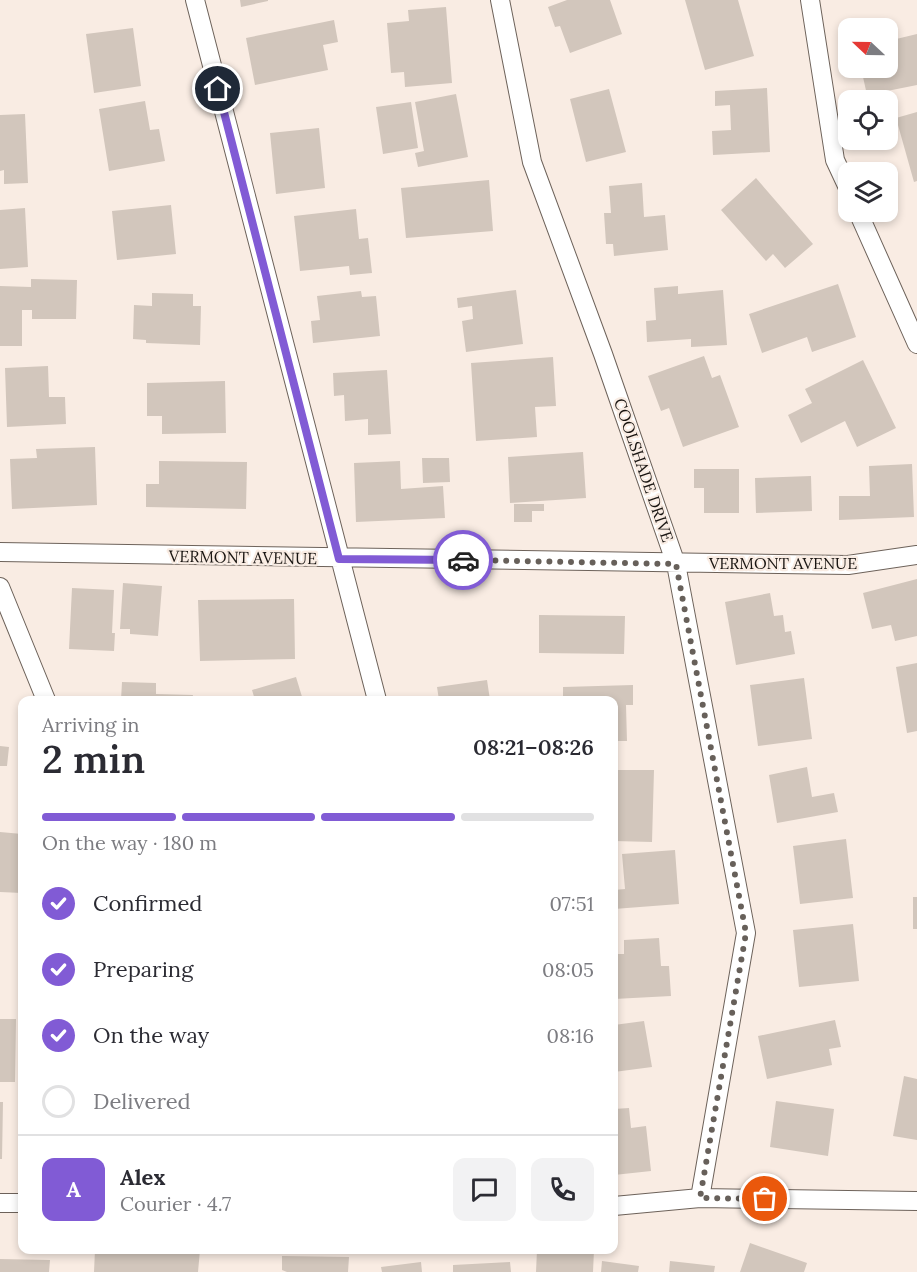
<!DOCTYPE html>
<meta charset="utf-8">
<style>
body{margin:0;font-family:Lora,serif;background:#f2f2f3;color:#2b2b33;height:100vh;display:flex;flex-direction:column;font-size:22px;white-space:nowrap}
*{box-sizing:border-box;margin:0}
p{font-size:20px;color:#7c7c81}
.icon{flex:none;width:33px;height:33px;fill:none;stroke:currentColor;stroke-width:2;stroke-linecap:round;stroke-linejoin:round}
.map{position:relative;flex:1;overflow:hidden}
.side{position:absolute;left:18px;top:696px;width:600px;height:558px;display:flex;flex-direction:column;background:#fff;border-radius:12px;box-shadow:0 3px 9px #0003}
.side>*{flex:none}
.needle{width:39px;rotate:292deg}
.buttons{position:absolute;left:838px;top:18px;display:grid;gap:12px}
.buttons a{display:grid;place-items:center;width:60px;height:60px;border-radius:12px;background:#fff;box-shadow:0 3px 9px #0003;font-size:30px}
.pin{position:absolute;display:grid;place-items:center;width:51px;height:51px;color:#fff;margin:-26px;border:3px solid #fff;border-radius:50%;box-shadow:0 2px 6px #0007}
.courier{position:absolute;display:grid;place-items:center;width:60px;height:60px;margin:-30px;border:4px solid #815bd5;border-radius:50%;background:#fff;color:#222;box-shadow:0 2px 8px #0007}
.headline em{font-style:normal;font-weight:600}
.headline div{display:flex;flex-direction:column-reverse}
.headline{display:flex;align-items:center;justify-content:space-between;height:102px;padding:0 24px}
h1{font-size:39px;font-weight:600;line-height:45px}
.bar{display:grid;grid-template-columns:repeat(4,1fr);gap:9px 6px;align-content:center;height:72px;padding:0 24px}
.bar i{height:8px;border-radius:4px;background:#e1e1e2}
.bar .current{background:#815bd5}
.bar p{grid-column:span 4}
.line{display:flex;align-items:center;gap:15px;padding:0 24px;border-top:2px solid #e1e1e2}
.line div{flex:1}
.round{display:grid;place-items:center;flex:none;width:63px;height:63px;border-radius:12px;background:#f2f2f3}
ol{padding:0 24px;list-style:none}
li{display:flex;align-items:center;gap:18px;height:66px}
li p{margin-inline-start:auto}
li .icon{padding:6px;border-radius:50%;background:#815bd5;color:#fff;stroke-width:4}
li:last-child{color:#7c7c81}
li i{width:33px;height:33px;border:3px solid #e1e1e2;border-radius:50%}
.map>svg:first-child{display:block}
</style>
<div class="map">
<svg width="917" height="1272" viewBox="0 0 917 1272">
<rect width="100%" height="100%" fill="#f9ece3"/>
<path fill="#d2c6bc" d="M240,0H268V1L241,7Z
M567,0H610L622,34L570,53L560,26L555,27L548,7Z
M685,0H738L754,56L705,70Z
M446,7L452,83L405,87L404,72L391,73L387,23L409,21L408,10Z
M334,20L338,42L323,45L328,70L255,85L246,38Z
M133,28L141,86L94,93L86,34Z
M917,34V85L867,95L861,68H888V41Z
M767,88L770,152L713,155L712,131L731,130L730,105L715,106V91Z
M609,89L626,152L586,162L570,99Z
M456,94L468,157L418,167L415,153L424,151L415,102Z
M145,101L150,130L159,129L165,161L109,171L99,109Z
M411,102L418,148L383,154L376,107Z
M917,112V181L914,182L896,118Z
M25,114L28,183L4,184V170L0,171V115Z
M319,128L325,188L276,194L270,133Z
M756,178L813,244L785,268L773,254L766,261L721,210Z
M489,180L493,231L406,238L401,188Z
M642,183L644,217L665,215L668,250L614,256L613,244H606L604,213H611L609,186Z
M171,205L176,254L117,260L112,211Z
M25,208L28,267L0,269V210Z
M356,209L359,239L368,238L372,273L350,275L349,266L300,271L294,216Z
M31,279L77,280L76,319H32V310H22V346H0V286L31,287Z
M838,284L856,337L812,352L807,337L762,353L749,314Z
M678,286V294L723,290L727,345L691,347V339L647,342L646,321L656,320L654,288Z
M516,290L523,344L466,352L462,321L473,319L472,306L458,308L457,298Z
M361,291L362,297L376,296L380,336L313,343L311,321L320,320L317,296Z
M152,293L193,294V306H201L200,345L146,343V340L133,339L134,305L152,306Z
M704,356L712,378L720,375L739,427L683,447L669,408L661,411L648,376Z
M553,357L556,406L535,407L537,437L476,441L471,363Z
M863,360L896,428L857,447L845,421L801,443L788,415L812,403L805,389Z
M48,366L49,397H65L66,424L7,427L5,368Z
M387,370L391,434L368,435V419L345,421L344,395L334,396L333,373Z
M225,381L226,433L162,434V416H147V383Z
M95,447L97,505L12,509L10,459L37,458L36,449Z
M583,452L586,498L510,503L508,457Z
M422,458H449L450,482L423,483Z
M159,461L247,462L246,509L146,507V484H159Z
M400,461L401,489L443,486L445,518L356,522L354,463Z
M912,464L914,517L839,520V496H870L869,466Z
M694,469H739V513H704V488H694Z
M811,476L812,511L756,513L755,478Z
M514,504H544V511H532V522H514Z
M917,579V636L895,641L891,625L872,629L863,593Z
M123,583L162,586L158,636L130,634V629H120Z
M72,588L114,590L112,633H115L114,651L69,649Z
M770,593L774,616L783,615L785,632L791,631L795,654L736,665L725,602Z
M294,599L295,659L200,661L198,600Z
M539,615L625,616L624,654L539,653Z
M917,663V731L907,733L896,667Z
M296,677L303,700H255L252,690Z
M804,678L812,739L758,746L750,685Z
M487,680L490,700H439L437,687Z
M122,682L156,683V694L193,695L192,700H121Z
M633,685V705H626L627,741H614V700H563V687Z
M0,746L9,747L7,766H0Z
M807,767L812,797L834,793L838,812L777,823L769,775Z
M614,770H654L652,842L614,841Z
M0,832L22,834V893L0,892Z
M846,839L853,898L800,904L793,846Z
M675,850L679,904L614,909V890L625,889L622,854Z
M913,897H917V929H913Z
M853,924L859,981L799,987L793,930Z
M659,938L661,966H669L671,996L614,999V954H624V940Z
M0,1019H16L15,1082H0Z
M835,1020L841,1047L829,1049L832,1065L767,1079L758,1036Z
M644,1021L652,1067L614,1072V1025Z
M904,1076L917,1079V1140L893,1136Z
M776,1101L834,1109L828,1156L770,1147Z
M0,1102H3L2,1159H0Z
M629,1108L631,1128L646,1126L651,1171L614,1175V1109Z
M750,1243L807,1263L804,1272H740Z
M95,1250H200L198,1272H94Z
M537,1250H594L593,1272H536Z
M282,1256L349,1257L348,1272H287L282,1270Z
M0,1259L50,1260L49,1272H0Z
M602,1261L639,1266L638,1272H601Z
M670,1261L715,1266L714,1272H669Z
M421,1262L422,1272H382L381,1267Z
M510,1262L511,1272H453V1265Z"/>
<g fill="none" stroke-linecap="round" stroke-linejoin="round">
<g stroke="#6d625a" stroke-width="20">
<path id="street" d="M195,0L377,700
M500,0L532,162L603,354L676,564L746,933L700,1198
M810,0L835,160L849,190
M858,212L917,344
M0,552L848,565L917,555
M0,587L46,700
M0,1203H22
M614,1206L700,1198L917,1201"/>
</g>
<use href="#street" stroke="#fff" stroke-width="18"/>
</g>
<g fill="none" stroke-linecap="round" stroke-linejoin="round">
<path stroke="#67605a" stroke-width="6" stroke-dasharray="0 10.8" d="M463,560L676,564L746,933L700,1198L765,1199"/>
<path stroke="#815bd5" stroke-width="8" d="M218,89L339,559L463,560"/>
</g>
<g text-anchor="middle" stroke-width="4.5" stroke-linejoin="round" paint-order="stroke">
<g font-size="16" fill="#181411" stroke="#f9ece3">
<text transform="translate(644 470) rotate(71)" y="6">COOLSHADE DRIVE</text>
<text transform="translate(243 557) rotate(1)" y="6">VERMONT AVENUE</text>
<text x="783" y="569">VERMONT AVENUE</text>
</g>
</g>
</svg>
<div class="buttons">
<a><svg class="needle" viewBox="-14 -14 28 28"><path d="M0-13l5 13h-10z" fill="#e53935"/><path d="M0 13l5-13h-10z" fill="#7c7c81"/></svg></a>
<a><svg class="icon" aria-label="locate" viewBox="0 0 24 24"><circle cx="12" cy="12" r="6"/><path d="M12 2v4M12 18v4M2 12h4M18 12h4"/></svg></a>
<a><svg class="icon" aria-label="layers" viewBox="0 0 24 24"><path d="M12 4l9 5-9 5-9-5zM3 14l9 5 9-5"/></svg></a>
</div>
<div class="pin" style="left:765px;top:1199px;background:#ea580c"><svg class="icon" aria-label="bag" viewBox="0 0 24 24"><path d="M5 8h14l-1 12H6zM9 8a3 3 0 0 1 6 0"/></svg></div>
<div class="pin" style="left:218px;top:89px;background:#1f2937"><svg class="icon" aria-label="home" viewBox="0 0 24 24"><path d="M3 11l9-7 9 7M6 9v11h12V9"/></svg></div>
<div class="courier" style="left:463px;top:560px"><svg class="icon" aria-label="car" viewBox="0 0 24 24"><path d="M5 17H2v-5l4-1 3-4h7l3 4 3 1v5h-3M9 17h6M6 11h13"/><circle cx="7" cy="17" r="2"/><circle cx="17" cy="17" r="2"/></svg></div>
<section class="side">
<div class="headline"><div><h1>2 min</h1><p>Arriving in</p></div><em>08:21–08:26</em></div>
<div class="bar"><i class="current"></i><i class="current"></i><i class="current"></i><i></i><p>On the way · 180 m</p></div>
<ol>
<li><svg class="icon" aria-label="check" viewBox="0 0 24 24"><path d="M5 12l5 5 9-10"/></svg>Confirmed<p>07:51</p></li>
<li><svg class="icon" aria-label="check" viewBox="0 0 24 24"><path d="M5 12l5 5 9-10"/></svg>Preparing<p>08:05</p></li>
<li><svg class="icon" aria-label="check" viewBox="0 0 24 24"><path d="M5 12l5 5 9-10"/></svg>On the way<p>08:16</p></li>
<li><i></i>Delivered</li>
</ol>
<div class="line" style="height:108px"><b class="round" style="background:#815bd5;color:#fff">A</b><div><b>Alex</b><p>Courier · 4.7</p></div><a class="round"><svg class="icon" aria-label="chat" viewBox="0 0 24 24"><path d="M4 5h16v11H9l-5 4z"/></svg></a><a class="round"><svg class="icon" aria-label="phone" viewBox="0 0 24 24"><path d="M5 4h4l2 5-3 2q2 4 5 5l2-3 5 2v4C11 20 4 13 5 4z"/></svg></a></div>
</section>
</div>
